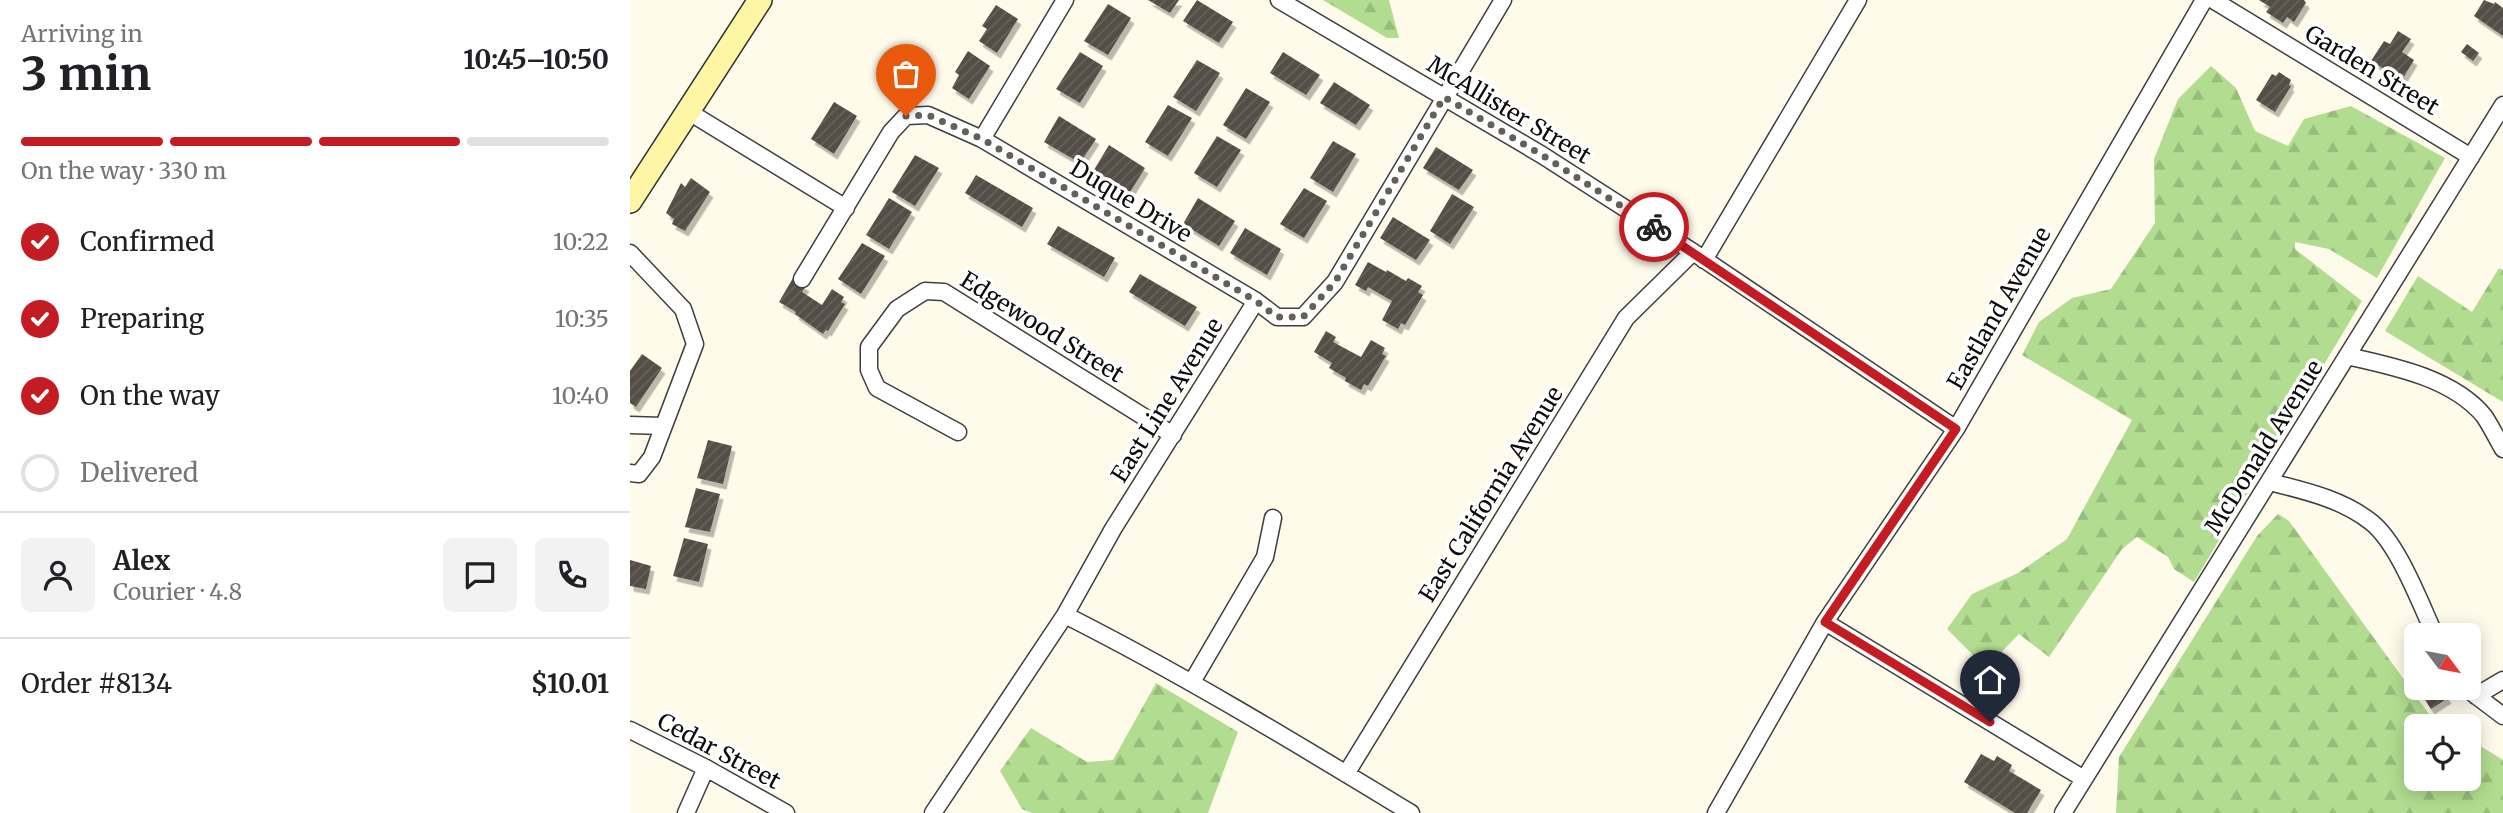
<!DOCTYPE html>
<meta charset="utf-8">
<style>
body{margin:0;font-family:Merriweather,serif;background:#f2f2f2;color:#202124;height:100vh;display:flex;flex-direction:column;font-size:26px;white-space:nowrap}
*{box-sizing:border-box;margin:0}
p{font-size:23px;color:#757577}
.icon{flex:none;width:38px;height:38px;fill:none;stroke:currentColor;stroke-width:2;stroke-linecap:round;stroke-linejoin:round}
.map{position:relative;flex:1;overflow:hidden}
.side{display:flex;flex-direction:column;background:#fff;width:630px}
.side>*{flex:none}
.needle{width:46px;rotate:122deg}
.buttons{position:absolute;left:1774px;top:623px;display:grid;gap:14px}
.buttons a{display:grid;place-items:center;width:77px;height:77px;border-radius:10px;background:#fff;box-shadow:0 4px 18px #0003;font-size:35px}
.pin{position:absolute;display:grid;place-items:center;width:60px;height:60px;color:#fff;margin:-72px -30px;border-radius:50% 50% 50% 0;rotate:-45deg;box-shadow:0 0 7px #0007}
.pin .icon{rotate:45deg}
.courier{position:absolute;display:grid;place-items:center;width:70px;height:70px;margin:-35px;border:5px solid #c31c22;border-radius:50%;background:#fff;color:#222;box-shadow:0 2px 9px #0007}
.head em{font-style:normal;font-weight:700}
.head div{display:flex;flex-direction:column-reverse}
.head{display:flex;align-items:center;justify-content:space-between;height:119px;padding:0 21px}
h1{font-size:46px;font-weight:700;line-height:52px}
.bar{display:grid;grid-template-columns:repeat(4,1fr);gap:10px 7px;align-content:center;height:84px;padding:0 21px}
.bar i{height:9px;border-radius:5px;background:#e0e0e0}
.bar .current{background:#c31c22}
.bar p{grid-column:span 4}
.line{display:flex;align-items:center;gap:18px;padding:0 21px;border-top:2px solid #e0e0e0}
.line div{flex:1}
.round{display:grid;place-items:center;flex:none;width:74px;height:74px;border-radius:10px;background:#f2f2f2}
ol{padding:0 21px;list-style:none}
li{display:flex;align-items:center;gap:21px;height:77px}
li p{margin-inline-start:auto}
li .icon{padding:7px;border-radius:50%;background:#c31c22;color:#fff;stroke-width:4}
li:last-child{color:#757577}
li i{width:38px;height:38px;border:4px solid #e0e0e0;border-radius:50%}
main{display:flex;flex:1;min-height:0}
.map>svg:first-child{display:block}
</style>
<main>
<section class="side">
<div class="head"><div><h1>3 min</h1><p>Arriving in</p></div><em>10:45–10:50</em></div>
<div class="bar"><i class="current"></i><i class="current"></i><i class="current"></i><i></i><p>On the way · 330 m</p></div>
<ol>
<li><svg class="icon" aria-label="check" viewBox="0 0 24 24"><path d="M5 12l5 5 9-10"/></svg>Confirmed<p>10:22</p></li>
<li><svg class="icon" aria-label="check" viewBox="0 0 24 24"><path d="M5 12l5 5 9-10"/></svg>Preparing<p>10:35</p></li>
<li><svg class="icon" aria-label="check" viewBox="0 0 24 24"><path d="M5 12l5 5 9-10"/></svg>On the way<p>10:40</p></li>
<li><i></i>Delivered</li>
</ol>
<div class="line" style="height:126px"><a class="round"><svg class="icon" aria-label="person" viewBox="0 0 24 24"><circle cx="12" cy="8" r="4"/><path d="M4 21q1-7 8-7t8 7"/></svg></a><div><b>Alex</b><p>Courier · 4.8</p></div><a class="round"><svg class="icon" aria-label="chat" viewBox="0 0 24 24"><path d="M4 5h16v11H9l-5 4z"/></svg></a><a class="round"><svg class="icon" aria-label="phone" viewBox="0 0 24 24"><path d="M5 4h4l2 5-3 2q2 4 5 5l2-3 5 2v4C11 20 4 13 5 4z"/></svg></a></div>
<div class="line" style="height:91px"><div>Order #8134</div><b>$10.01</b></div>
</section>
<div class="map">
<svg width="1873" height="813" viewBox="0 0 1873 813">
<defs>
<pattern id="forest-firs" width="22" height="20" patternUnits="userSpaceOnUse" patternTransform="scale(1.75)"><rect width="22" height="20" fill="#b2dd90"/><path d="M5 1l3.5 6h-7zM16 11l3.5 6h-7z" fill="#98bc7b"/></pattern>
<pattern id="building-hatch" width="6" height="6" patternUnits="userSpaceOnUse" patternTransform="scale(1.75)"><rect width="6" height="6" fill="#554d47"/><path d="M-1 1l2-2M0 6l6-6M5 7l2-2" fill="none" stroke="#68625d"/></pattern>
<filter id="shadow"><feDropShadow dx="3.5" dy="5.5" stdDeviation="0" flood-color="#0004"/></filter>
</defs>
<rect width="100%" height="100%" fill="#fffbea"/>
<path fill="url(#forest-firs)" d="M693,0H759L769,38H757Z
M1581,66L1606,88L1625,131L1658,146L1674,119L1721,106L1815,158L1747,278L1699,249L1665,242V249L1732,301L1564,582L1544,569L1538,557L1507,537L1492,549L1419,657L1389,634L1356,668L1317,629L1342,594L1388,573L1437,539L1502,420L1392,355L1409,322L1442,298L1481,289L1525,223L1524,159L1548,99Z
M1869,268L1873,270V402L1755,331L1788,276L1842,312Z
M1648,514L1659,521L1799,714L1818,726H1787V779H1839V739L1873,760V813H1486L1489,757L1627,536Z
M526,683L608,732L578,813H402L392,809L370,771L401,728L457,762L483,760Z"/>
<path fill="url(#building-hatch)" filter="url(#shadow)" d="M518,0H549L540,13Z
M567,0L603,22L589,43L553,21Z
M1629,0H1674L1676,3L1664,22L1657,17L1653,23L1636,12L1640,7Z
M1854,0L1864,4L1865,2L1873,8V36L1844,16Z
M478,4L501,18L478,55L454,41Z
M366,5L388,19L367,53L349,41L357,29L352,26Z
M1768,31L1781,39L1772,52L1784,60L1772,80L1741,61L1754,41L1760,44Z
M1837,44L1849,53L1843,61L1831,52Z
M338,51L360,66L339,99L322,88L329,75L325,72Z
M450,52L473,66L450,103L426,89Z
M653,52L690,75L676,95L640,73Z
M567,60L590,73L566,111L543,97Z
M1649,72L1661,80L1659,85L1661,86L1645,112L1626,100L1642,74L1646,76Z
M704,82L740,105L726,125L690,103Z
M616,88L640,102L616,139L593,125Z
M204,102L227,116L204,154L181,139Z
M538,105L562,118L538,156L515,142Z
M429,116L466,139L450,163L414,142Z
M587,136L611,150L587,187L564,173Z
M703,141L726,154L703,192L680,178Z
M479,145L515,168L500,192L464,170Z
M806,147L843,170L829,190L793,168Z
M285,155L309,168L285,206L262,192Z
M346,175L403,208L392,227L335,193Z
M61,178L80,192L55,231L42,224L44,219L36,213L51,183L55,187Z
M674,188L697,201L674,238L650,224Z
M822,194L844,207L820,244L800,231Z
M259,198L282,212L259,249L236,235Z
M568,198L605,221L589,246L553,224Z
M763,217L800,240L786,260L750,238Z
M428,226L485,258L474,277L417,244Z
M615,228L651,249L637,275L600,253Z
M232,243L255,256L231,294L208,279Z
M738,262L756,272L757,270L776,281L778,278L792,286L788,292L793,295L775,325L771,323L768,329L752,320L762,301L738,287L736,291L725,285Z
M510,274L567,307L555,326L499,292Z
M163,278L176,286L172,292L192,305L202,289L214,297L211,302L215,304L198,331L196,330L193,334L165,314L166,312L149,302Z
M696,331L706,337L703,342L731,357L741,340L755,348L752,354L756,356L738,386L734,384L731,390L715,381L716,378L699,368L702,363L684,352Z
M12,354L32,368L6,407L0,403V371Z
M78,440L102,446L93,484L67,478Z
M66,488L90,494L80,532L55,527Z
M54,538L78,544L69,582L43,576Z
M0,560L21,566L16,589L0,586Z
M1803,688H1811L1818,698L1801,709L1792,695Z
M1351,754L1364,761L1367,756L1382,765L1379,771L1411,790L1397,813H1385L1334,782Z"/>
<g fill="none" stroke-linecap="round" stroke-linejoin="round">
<g stroke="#3f3f3f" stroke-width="19">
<path id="minor" d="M649,0L912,155L1063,252L1326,429
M1583,0L1841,157
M59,112L216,208
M352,139L435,0
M0,253L53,309L65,344L22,457L9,474L0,473
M1074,260L1228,0
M172,279L261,132L276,116L298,115L352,139L626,301L647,317H673L705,282L873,0
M1717,356C1762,366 1823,378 1854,416C1861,426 1867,439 1873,449
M0,425L32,426
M328,432L247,388L239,370V347L267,309L295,291L314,292L543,435
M1640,482C1675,491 1712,499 1741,522C1768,543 1790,603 1805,635
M435,615C554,675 667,744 781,813
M1195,622L1454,779
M562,682L635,557L643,518
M1836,688L1873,716
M1846,696L1873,680
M0,730L76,768L156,813
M716,774L996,318L1063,252
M56,813L76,768
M303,813L435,615L483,529L626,301
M1086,813L1195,622L1326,429L1574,0
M1433,813L1873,105"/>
</g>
<g stroke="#2e2e2e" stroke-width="26">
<path id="secondary" d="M0,201L130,0"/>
</g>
<use href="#minor" stroke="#fff" stroke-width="16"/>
<use href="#secondary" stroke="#fff6a5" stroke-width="23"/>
</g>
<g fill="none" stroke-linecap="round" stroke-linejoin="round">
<path stroke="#61605a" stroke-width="7" stroke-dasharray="0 12.6" d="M276,116L298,115L352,139L626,301L647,317H673L705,282L814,97L912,155L1024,227"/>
<path stroke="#c31c22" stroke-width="9" d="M1024,227L1326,429L1195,622L1360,722"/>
</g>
<g text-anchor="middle" stroke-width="7" stroke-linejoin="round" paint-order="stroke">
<g font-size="23" fill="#0c0c0c" stroke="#fff">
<text transform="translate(1742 70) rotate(31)" y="8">Garden Street</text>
<text transform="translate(879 110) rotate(31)" y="8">McAllister Street</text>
<text transform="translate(501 201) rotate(31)" y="8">Duque Drive</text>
<text transform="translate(1369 308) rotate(-60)" y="8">Eastland Avenue</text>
<text transform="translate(412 327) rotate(32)" y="8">Edgewood Street</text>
<text transform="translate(537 400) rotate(-58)" y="8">East Line Avenue</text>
<text transform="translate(1634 447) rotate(-58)" y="8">McDonald Avenue</text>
<text transform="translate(861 494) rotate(-58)" y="8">East California Avenue</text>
<text transform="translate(89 751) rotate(28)" y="8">Cedar Street</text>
</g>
</g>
</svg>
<div class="buttons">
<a><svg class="needle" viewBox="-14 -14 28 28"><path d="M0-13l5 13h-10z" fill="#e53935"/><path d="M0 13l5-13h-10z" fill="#757577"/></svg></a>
<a><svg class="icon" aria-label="locate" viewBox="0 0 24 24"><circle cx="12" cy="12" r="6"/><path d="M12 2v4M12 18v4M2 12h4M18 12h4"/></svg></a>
</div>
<div class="pin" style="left:276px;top:116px;background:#ea580c"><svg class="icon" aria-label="bag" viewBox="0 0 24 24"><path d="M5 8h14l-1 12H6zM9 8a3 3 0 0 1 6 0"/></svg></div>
<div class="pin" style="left:1360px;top:722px;background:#1f2937"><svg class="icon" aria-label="home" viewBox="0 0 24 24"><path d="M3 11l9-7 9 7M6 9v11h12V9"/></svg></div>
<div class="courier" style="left:1024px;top:227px"><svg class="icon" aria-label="bike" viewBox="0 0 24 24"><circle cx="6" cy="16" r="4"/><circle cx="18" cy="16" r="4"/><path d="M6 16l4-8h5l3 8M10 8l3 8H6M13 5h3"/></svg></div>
</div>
</main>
